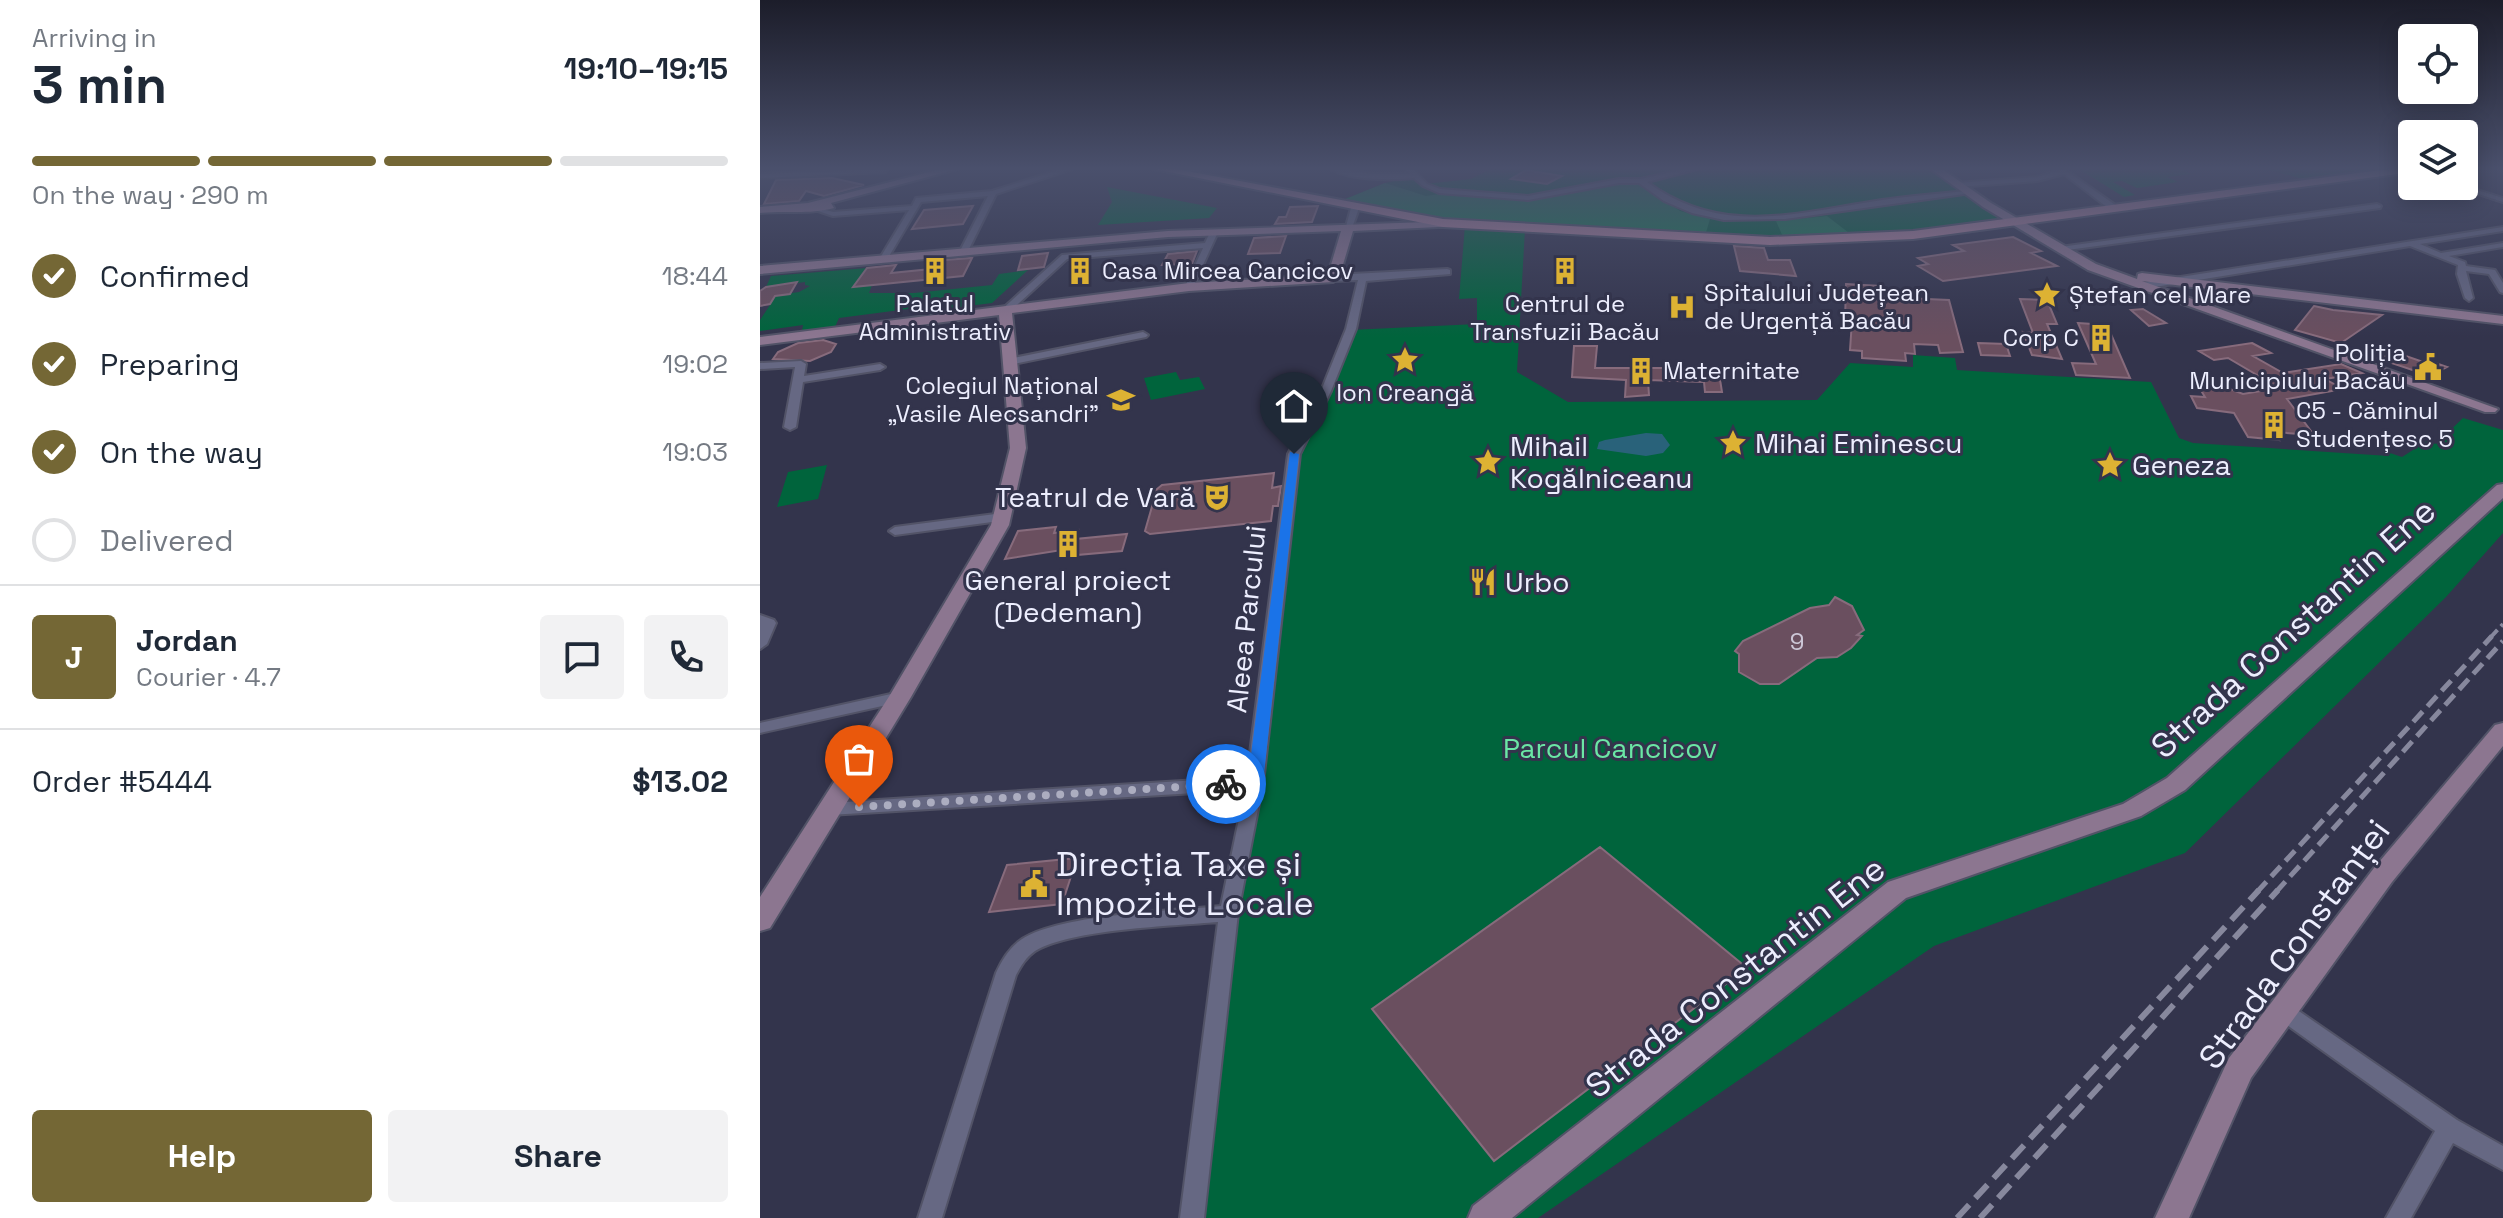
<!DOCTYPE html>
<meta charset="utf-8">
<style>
body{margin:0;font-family:"Space Grotesk",sans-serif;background:#f2f2f3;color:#1f2937;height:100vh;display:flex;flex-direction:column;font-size:30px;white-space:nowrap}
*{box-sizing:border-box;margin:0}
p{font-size:26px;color:#747a83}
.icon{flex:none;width:44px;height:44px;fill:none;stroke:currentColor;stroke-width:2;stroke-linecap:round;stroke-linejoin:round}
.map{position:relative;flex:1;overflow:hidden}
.panel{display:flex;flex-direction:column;background:#fff;width:760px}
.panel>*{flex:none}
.fabs{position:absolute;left:1638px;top:24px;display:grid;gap:16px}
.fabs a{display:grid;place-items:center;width:80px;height:80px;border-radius:8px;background:#fff;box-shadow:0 4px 20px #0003;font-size:40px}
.pin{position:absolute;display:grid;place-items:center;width:68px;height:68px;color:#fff;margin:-82px -34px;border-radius:50% 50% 50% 0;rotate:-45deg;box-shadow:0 0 8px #0007}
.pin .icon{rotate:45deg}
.courier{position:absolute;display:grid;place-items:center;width:80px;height:80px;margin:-40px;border:6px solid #1a73e8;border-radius:50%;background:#fff;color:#222;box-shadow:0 2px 10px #0007}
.summary em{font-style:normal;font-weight:700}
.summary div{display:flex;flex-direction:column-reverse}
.summary{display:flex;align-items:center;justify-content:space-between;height:136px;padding:0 32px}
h1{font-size:52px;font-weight:700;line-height:60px}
.bar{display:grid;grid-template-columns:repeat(4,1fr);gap:12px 8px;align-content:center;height:96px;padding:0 32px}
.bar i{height:10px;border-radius:6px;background:#e0e1e3}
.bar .on{background:#746735}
.bar p{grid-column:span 4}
.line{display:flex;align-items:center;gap:20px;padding:0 32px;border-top:2px solid #e0e1e3}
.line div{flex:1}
.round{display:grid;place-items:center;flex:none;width:84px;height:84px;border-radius:8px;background:#f2f2f3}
ol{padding:0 32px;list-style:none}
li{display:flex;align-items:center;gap:24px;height:88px}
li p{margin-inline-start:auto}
li .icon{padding:8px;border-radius:50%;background:#746735;color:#fff;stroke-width:4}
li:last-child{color:#747a83}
li i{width:44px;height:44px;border:4px solid #e0e1e3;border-radius:50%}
.action{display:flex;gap:16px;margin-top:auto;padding:16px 32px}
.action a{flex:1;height:92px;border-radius:8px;background:#746735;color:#fff;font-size:32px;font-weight:700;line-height:92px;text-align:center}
.action a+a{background:#f2f2f3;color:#1f2937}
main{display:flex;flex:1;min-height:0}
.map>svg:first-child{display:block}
</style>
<main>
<section class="panel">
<div class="summary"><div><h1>3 min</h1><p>Arriving in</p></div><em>19:10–19:15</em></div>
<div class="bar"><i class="on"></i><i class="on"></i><i class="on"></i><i></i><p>On the way · 290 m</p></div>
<ol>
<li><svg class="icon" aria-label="check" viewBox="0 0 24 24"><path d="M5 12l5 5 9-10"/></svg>Confirmed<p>18:44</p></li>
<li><svg class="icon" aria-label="check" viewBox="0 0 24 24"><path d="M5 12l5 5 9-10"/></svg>Preparing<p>19:02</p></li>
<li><svg class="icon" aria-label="check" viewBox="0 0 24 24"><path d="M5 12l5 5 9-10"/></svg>On the way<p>19:03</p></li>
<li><i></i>Delivered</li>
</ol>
<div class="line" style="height:144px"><b class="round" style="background:#746735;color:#fff">J</b><div><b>Jordan</b><p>Courier · 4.7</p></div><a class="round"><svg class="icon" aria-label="chat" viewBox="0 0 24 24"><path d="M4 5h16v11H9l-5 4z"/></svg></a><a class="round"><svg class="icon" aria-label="phone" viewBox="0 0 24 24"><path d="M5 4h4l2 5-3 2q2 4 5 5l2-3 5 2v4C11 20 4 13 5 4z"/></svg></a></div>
<div class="line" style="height:104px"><div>Order #5444</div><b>$13.02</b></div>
<div class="action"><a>Help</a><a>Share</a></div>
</section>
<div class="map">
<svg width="1743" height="1218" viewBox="0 0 1743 1218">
<rect width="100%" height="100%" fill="#33344c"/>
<path fill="#00643c" d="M734,167H1171L1255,222L1044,241L765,229L757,372L808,402L1057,400L1090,363L1153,367V355L1195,358L1197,370L1391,382L1419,438L1433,443L1629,456L1630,453L1642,457L1667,441L1676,444L1703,418L1743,430V533L1686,597L1425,853L1174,946L778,1218H435L534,454L590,330L717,324V298L699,299L705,225L573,204L625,183L656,176L664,184L711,179Z
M1304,167H1414L1431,174L1407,177L1418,182L1377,188L1362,181L1353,182L1375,195L1364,197L1319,169Z
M1500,167H1640L1546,180Z
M347,187L457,208L449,218L338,225L352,202Z
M107,268L94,287L112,285L109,293H154L232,285L239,274L268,270L232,303L192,308L191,313L169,315L171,306L79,318L75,327L42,331L43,325L0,331V320L14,299L11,296L39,292L50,286L45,285V282L6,287L11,276Z
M416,372L420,380L439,377L445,389L391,400L384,378Z
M67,465L58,499L17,507L28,472Z"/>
<path fill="#127d4e" d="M878,181L920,211L950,219L944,239L705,225L573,204L625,183L666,196L686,193L770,199Z
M1067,216L1093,236L1023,237L1016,221Z"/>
<path fill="#29627a" d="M886,433L902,434L910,445L903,453L886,456L837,449L839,442L845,440Z"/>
<path fill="#6a4f5f" stroke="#876b7c" stroke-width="2" d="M766,170L802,176L787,184L751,179Z
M72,178L104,185L64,196L46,191L39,201L4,204L16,180Z
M213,206L203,224L152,229L164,210Z
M558,206L552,222L515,224L519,217H526L530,207Z
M526,236L520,253L488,254L494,238Z
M1253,237L1281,251L1271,253L1297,266L1183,281L1158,266L1168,264L1158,258L1204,251L1193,245Z
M974,246L1004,248L1008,260H1030L1036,276L980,271Z
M437,251L432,264L402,265L408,254Z
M288,253L284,267L258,270L262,256Z
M212,258L203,276L93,287L107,268L136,265L131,273L181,268L185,260Z
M37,282L30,294L15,296L10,304L0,306V291L6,287Z
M1086,284L1121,286V297L1189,300L1203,352L1180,353L1178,345L1154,344L1155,354L1145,353L1146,361L1102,358V351L1090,350L1092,321H1085Z
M1260,299L1287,300L1297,324H1287L1302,359L1272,355L1263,332L1273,333Z
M1554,306L1573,310L1622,315L1581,343L1535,330Z
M1383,309L1406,323L1389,326L1371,310Z
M1318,323L1347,325L1370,378L1316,375L1312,363L1336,364Z
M63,340L76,344L71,352L50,361L13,359L18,352L38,343Z
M1218,343L1246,344L1250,356L1221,355Z
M1492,343L1511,353L1493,356L1523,373L1581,364L1602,373L1565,379L1583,389L1527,399L1554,435L1514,432L1519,440L1488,437L1474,413L1437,408L1431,396L1445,397L1439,387L1470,389L1483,394L1519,388L1468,358L1454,360L1439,351Z
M814,346H837L835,368H950V373H959L962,392H945L944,382L888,380L889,395L865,397L866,380L812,377Z
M1640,354L1663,362L1667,360L1687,367L1670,376L1617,358Z
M514,473L512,488L521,486L518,506H513L511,521L390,534L385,531L397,489L402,485Z
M296,527L294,533L318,530L315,539L367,534L362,551L305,556L308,549L245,559L258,531Z
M1075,597L1092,606L1104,630L1097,635L1102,636L1091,648L1077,657L1057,658L1019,684H1000L979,672V654L975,651L983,641L1050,608L1069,605Z
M840,847L987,968L734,1161L612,1009Z
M317,858L302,904L229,912L247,865Z"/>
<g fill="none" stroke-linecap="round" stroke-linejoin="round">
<g stroke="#525367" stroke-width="4">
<path id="street" d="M308,167H318L236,194L208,251L204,253L200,251L228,196L161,202L128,258L124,260L120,258L149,210L73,216L55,210L59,208L73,212L152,206L156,198L232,191Z
M435,167H445L423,175L420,173Z
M568,167L611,174H650L644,167H651L667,184L680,189L768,196L859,179H881L934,167H945L887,182C961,236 1032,214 1116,201C1146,196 1177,194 1207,191L1211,193L1025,219L964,220L932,213L904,201L879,183H859L768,200L679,193L663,186L654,178C631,180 586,181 568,167Z
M128,169L126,172L0,178V174Z
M1304,169L1358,207V211H1352L1304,174L1277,181L1197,187L1193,185L1197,183L1277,177Z
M1694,186H1704L1743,198V202Z
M1617,204L1621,206L1620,208L1300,251L1296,249L1300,247Z
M595,206L599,208L592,228L585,230L591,208Z
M1743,227V231L1660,244L1681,253L1743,243V247L1689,256L1705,262L1706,266L1735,270L1743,283V293L1740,292L1729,274L1706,271L1713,298L1709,301L1705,298L1697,274L1698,265L1650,246L1382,289L1378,286L1382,283Z
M451,230L458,232L432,289L425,287L443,248L307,259L248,313L240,311L302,255L445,243Z
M687,269L690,270V274L606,281L596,329L571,391L540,454L503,783L478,913L444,1218H420L458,922C413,926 312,929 275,951C266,957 261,966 256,975L182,1218H158L236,973C241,962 248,950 258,942C293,914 413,911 461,906L485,790L69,815L63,814L60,809L63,804L69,803L487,777L528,454L561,391L586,329L598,280L573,281L569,278L573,275Z
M383,332L388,335L386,337L248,365L243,362L248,359Z
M41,361L46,364L44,376L120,364L125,367L120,370L43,382L36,427L30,430L24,427L35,367L0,369V363Z
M243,513L247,514L249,517L247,520L135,535L129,531L135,527Z
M0,615L14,620L16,623L7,644L0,649Z
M140,692L145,693L148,697L145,701L0,733V723Z
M1523,1002L1530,1005L1697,1120L1743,1146V1170L1693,1143L1651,1218H1626L1675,1131L1516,1017L1513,1011L1516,1005Z"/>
</g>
<g stroke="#525367" stroke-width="4">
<path id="secondary" d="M189,167H205L71,203L74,208C48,215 26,210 0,213V207L48,203Z
M1168,167H1179L1231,203L1336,264L1377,279L1378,274L1382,273L1743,316V324L1382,281L1738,409L1735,412H1725L1328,270L1223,207Z
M696,221L702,224L700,226L593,231L579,278L573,282L429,291L252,313L266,448L249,525L151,697L10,928L0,931V897L130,695L231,525L250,448L239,315L0,345V337L429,283L568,275L581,231L408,237L0,274V266L408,231Z
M1743,484V498L1425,790L1381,816L1146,898L752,1218H708L713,1206L1128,882L1363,804L1407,778L1737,485Z
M1743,723V746L1632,882L1491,1078L1429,1218H1395L1469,1058L1614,868L1735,725Z"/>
</g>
<g stroke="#525367" stroke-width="4">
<path id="primary" d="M384,167H405L683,219L1010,237L1153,231L1644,167H1652V172L1153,239L1010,245L683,227Z"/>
</g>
<use href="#street" fill="#666883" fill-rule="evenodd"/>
<use href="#secondary" fill="#8c7690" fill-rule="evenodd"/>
<use href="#primary" fill="#b2849d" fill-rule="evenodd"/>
<path stroke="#87889d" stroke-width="4" stroke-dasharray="11 5" stroke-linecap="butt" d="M1730,638L1743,624"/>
<path stroke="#87889d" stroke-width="5" stroke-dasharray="14 7" stroke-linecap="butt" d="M1497,892L1732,636
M1516,892L1743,641"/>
<path stroke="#87889d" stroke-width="6" stroke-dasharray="18 9" stroke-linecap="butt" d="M1197,1218L1499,890
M1220,1218L1518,890"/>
</g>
<linearGradient id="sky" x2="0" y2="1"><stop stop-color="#1c1d2a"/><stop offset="0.5" stop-color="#4a506c"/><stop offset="1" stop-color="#4a506c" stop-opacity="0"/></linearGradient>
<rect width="1743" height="337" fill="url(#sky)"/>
<path fill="#1a73e8" d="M530,452L539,454L503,783C495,792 472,791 460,788V780L488,778Z"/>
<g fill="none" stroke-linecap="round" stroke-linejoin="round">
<path stroke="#acadc0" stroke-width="8" stroke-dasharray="0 14.4" d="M99,807L466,784"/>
</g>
<defs>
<g id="building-bare" transform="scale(2.16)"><path d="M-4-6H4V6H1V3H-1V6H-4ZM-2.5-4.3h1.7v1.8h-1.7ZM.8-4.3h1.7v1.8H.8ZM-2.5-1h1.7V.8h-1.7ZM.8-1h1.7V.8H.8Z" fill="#ddb233" stroke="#33344c" stroke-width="2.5" paint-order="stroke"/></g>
<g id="sight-bare" transform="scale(2.16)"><path d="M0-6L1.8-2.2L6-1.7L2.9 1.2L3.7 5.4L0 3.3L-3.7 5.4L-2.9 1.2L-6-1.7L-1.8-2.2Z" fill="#ddb233" stroke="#33344c" stroke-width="2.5" paint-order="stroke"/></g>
<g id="hospital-bare" transform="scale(2.16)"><path d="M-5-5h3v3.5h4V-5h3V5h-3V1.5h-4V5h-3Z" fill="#ddb233" stroke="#33344c" stroke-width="2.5" paint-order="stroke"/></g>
<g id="civic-bare" transform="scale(2.16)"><path d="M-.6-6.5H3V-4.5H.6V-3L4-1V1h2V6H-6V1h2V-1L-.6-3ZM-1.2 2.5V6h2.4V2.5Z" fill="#ddb233" stroke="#33344c" stroke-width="2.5" paint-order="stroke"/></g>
<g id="school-bare" transform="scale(2.16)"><path d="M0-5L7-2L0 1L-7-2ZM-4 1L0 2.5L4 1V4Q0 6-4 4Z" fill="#ddb233" stroke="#33344c" stroke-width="2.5" paint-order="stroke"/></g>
<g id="theatre-bare" transform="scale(2.16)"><path d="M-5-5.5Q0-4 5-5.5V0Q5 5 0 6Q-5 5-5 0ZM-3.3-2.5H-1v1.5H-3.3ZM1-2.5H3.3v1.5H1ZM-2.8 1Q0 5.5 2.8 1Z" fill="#ddb233" stroke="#33344c" stroke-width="2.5" paint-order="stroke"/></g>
<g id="restaurant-bare" transform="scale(2.16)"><path d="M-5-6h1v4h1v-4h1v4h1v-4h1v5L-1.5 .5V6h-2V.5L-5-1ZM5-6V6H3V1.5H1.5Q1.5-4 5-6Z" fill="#ddb233" stroke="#33344c" stroke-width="2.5" paint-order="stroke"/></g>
</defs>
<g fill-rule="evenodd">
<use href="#building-bare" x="175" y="271"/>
<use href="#building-bare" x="320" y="271"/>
<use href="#building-bare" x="805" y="271"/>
<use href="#sight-bare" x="1287" y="295"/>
<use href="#hospital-bare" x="922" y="307"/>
<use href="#building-bare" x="1341" y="338"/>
<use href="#sight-bare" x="645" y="360"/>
<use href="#civic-bare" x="1668" y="367"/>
<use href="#building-bare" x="881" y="371"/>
<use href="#school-bare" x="361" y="400"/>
<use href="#building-bare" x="1514" y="425"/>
<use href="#sight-bare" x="973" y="443"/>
<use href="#sight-bare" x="728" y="462"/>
<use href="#sight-bare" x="1350" y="465"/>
<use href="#theatre-bare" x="457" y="497"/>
<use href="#building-bare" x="308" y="544"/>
<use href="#restaurant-bare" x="723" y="582"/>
<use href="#civic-bare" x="274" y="884"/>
</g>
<g text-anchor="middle" stroke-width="6" stroke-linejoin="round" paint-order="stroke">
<g font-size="24" fill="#edeefe" stroke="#33344c" text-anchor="start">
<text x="342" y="279">Casa Mircea Cancicov</text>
<text x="944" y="301">Spitalului Județean<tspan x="944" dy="28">de Urgență Bacău</tspan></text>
<text x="1309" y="303">Ștefan cel Mare</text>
<text x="175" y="312" text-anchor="middle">Palatul<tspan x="175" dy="28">Administrativ</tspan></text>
<text x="805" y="312" text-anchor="middle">Centrul de<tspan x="805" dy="28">Transfuzii Bacău</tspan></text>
<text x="1319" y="346" text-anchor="end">Corp C</text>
<text x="1646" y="361" text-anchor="end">Poliția<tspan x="1646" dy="28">Municipiului Bacău</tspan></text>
<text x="903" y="379">Maternitate</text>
<text x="339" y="394" text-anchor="end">Colegiul Național<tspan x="339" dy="28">„Vasile Alecsandri”</tspan></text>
<text x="645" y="401" text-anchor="middle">Ion Creangă</text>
<text x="1536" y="419">C5 - Căminul<tspan x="1536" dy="28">Studențesc 5</tspan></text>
</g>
<g font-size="24" fill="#ccc6d6">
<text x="1037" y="650">9</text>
</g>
<g font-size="28" fill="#edeefe" stroke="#33344c" text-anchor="start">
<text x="995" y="453">Mihai Eminescu</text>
<text x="750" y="456">Mihail<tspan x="750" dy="32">Kogălniceanu</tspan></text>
<text x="1372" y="475">Geneza</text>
<text x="435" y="507" text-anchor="end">Teatrul de Vară</text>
<text x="308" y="590" text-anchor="middle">General proiect<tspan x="308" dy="32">(Dedeman)</tspan></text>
<text x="745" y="592">Urbo</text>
</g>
<g font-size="28" fill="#edeefe" stroke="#33344c">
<text transform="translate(486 619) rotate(-84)" y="10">Aleea Parcului</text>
</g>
<g font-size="28" fill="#6ae7a5" stroke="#33344c">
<text x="850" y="758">Parcul Cancicov</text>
</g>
<g font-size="34" fill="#edeefe" stroke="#33344c">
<text transform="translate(1533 628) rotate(-42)" y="12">Strada Constantin Ene</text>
<text transform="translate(1534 944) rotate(-54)" y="12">Strada Constanței</text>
<text transform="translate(975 977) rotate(-38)" y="12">Strada Constantin Ene</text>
</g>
<g font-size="34" fill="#edeefe" stroke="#33344c" text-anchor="start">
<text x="296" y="876">Direcția Taxe și<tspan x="296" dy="39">Impozite Locale</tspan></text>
</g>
</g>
</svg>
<div class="fabs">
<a><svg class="icon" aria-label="locate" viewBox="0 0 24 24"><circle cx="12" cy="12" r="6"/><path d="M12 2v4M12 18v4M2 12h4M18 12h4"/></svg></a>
<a><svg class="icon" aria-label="layers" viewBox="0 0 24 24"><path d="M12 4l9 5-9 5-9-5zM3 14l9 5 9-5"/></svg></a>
</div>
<div class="pin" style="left:99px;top:807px;background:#ea580c"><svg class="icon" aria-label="bag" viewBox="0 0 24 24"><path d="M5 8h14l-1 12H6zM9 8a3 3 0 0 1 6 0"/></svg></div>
<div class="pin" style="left:534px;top:454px;background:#1f2937"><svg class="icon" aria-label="home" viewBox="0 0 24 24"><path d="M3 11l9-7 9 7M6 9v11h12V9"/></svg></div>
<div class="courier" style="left:466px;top:784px"><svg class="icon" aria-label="bike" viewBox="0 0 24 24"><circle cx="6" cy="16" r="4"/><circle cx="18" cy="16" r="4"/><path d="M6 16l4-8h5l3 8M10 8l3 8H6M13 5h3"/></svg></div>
</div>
</main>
